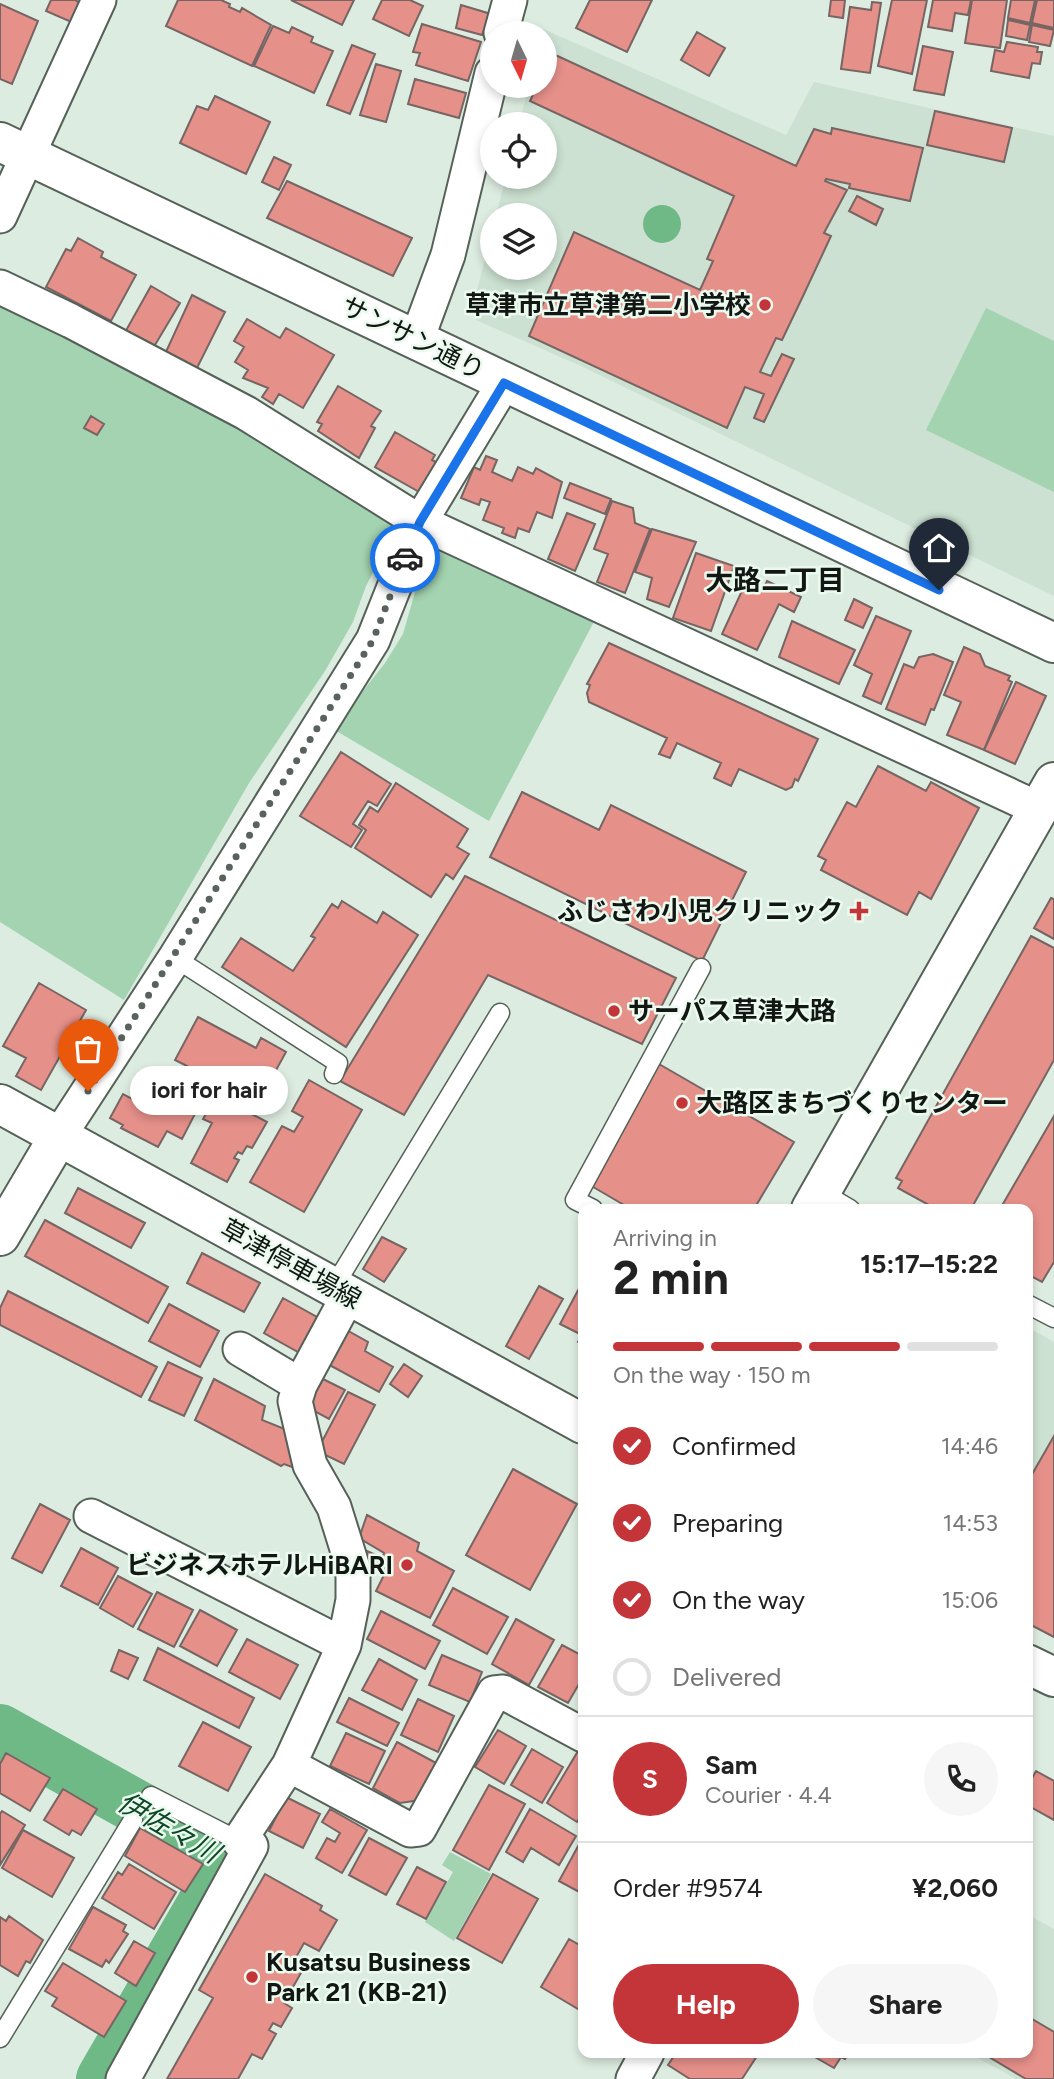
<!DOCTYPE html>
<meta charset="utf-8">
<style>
body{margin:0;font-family:Figtree,"Noto Sans JP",sans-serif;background:#f6f6f6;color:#222;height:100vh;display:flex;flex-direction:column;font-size:26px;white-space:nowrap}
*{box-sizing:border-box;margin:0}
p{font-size:23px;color:#767676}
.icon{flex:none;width:38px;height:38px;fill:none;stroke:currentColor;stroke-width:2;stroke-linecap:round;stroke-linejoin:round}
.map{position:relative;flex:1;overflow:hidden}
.side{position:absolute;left:578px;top:1204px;width:455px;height:854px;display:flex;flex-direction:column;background:#fff;border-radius:14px;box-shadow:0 4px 10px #0003}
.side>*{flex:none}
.needle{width:46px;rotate:175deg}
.fabs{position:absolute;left:480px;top:21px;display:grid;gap:14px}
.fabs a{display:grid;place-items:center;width:77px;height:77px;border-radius:50%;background:#fff;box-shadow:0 4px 10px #0003;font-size:35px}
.pin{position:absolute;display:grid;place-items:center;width:60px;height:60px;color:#fff;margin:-72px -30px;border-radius:50% 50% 50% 0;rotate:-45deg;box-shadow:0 0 7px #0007}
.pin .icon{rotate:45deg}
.courier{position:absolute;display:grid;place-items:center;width:70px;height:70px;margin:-35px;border:5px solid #1a73e8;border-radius:50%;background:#fff;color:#222;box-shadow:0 2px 9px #0007}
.bubble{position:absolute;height:49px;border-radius:24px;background:#fff;box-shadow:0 4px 10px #0003;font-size:23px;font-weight:700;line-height:49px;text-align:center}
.summary em{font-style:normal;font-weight:700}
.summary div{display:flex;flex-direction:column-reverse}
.summary{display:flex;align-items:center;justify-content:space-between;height:119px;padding:0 35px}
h1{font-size:46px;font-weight:700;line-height:52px}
.bar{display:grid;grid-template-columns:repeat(4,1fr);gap:10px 7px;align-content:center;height:84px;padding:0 35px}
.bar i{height:9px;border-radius:5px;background:#e0e0e0}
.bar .active{background:#c43539}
.bar p{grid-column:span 4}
.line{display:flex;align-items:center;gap:18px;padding:0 35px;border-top:2px solid #e0e0e0}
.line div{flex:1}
.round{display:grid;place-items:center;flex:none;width:74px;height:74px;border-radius:37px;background:#f6f6f6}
ol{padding:0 35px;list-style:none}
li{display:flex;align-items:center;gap:21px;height:77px}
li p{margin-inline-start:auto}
li .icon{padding:7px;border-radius:50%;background:#c43539;color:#fff;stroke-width:4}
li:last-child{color:#767676}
li i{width:38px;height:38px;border:4px solid #e0e0e0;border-radius:50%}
.action{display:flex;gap:14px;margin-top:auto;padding:14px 35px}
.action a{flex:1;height:80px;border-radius:42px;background:#c43539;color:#fff;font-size:28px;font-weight:700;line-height:80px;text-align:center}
.action a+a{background:#f6f6f6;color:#222}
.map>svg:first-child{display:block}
</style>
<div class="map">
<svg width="1054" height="2079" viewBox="0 0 1054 2079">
<rect width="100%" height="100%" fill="#ddece1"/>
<path fill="#cce1d1" d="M543,29L786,135L814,82L1054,136V596L583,367L476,320L477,290L492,232V268H544V215H496L506,177H544V124H519L529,86H544Z
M1027,1327L1054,1342V1436L1027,1483Z
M1027,1914L1054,1929V2079H1016L969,2053H1027Z"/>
<path fill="#a3d3b0" d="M0,299L119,357L399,522L366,586L353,622L325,671L249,783L124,1000L0,922Z
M986,308L1054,341V492L926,430Z
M444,541L598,614L489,821L333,729L385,663L403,634L427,550Z
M450,1852L491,1874L454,1941L425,1922L453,1872L442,1865Z"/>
<path fill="#6fb986" d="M643 224a19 19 0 1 1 38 0a19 19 0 1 1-38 0Z"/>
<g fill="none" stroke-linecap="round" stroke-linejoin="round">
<path stroke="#6fb986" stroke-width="54" d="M0,1731L230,1859L103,2079"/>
</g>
<path fill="#e6908a" stroke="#766563" stroke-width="2" d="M51,0H75L85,5L76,24L46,11Z
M178,0H221L230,4L229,7L240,12L242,8L271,25L252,66L166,26Z
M291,0H354L342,25Z
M382,0H410L423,6L409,36L373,19Z
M590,0H652L627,52L576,28Z
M831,0H845L843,18L829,16Z
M892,0H927L912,74L878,66Z
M933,0H971L968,15L955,13L952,31L928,27Z
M972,0H1007L1000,48L965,43Z
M1011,0H1035L1030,23L1008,18Z
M1037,0H1054V28L1032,23Z
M872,2L881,3L870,73L841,69L850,7L871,10Z
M0,4L38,21L12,84L0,79Z
M461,5L491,14L482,35L456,28Z
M1008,20L1030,25L1027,40L1006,36Z
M422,24L481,42L468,81L416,65L420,53L413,52Z
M1032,25L1054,30L1050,46L1029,42Z
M273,26L289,33L292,27L313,37L311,42L333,51L314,93L254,66Z
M697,32L725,48L709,76L681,60Z
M1007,42L1038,47L1037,52H1042L1040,64L1032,63L1029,78L991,71L995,50L1004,52Z
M352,45L375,54L350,114L327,105Z
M923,46L953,52L944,95L914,90Z
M551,53L796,166L814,129L831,134L832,128L923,148L910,201L849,188L850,184L826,179L825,181L847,190L824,233L831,236L804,294L782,340L776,338L760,372L771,376L782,354L794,359L764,422L754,418L764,394L745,387L727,428L529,336L574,232L700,290L713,261L707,259L734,196L530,101L537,86H544V69Z
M376,64L401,71L386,122L360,115Z
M415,79L466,93L459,118L408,104Z
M215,96L270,122L246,174L180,143L197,106L208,110Z
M935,111L1012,128L1004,162L927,145Z
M274,157L291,165L279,190L262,182Z
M287,181L412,238L393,276L267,218Z
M857,196L883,209L876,225L849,211Z
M78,238L103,252L101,257L136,275L111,321L46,287L66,249L71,251Z
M151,286L180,303L152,350L124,334Z
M192,295L225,312L196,370L165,354Z
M247,319L280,338L286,328L334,355L303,408L279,394L273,404L262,397L268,388L243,378L248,370L235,362L244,347L234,341Z
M338,386L381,411L371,426L375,428L359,458L318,431L322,424L317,422Z
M91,416L104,424L97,435L84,428Z
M395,432L435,455L432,460L438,463L421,493L375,467Z
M486,456L497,460L492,472L512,481L518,467L533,474L536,468L562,482L552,518L537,512L529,532L518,528L515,538L502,533L504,528L483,520L490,502L481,499L479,505L461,498L474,467L480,470Z
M570,483L611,499L605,514L564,498Z
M612,501L633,508L635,523L650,529L625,593L597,582L608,554L594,549Z
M567,513L595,524L575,571L548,559Z
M652,529L696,542L669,607L647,599L652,578L635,572Z
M696,553L734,566L711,631L673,618Z
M767,581L801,597L794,612L779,604L757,650L722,634L746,582L763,590Z
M854,599L872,608L863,628L845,620Z
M876,616L911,631L881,704L863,696L872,674L854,665Z
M792,621L855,650L839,684L779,657Z
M609,643L818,739L798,781L795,779L792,787L786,790L739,769L731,786L714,778L721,763L677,743L670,758L659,754L667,738L589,702L587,693L590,685L587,684Z
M964,647L980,654L985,666L1010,676L1008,680L1012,682L984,750L947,735L961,702L944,695Z
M933,654L953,662L934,710L931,709L925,725L886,709L904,664L914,668L919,657Z
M1016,682L1046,696L1015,764L984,750Z
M341,752L391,784L377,806L368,801L353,824L362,830L351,847L300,816Z
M878,766L926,791L931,782L979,808L931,899L919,892L907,915L821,870L826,860L818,856L847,802L856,807Z
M396,783L468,829L457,847L469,854L453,879L446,874L431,897L355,848L366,830L359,825L370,807L378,812Z
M522,792L599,830L611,805L746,872L702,961L490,857Z
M465,876L676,978L642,1044L488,975L404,1115L340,1081Z
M1051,898L1054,899V939L1034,928Z
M342,901L377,923L383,912L418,935L346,1047L222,967L241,938L293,971L315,938L311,936L332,904L338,908Z
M1031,936L1054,948V1060L971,1209H936L898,1188L902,1181L896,1178Z
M39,983L86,1010L41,1090L16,1076L26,1058L3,1046Z
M198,1017L256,1048L261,1038L286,1052L257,1105L237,1095L239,1091L230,1086L226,1093L221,1090L218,1095L191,1081L194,1076L184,1071L187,1066L175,1060Z
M659,1064L794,1142L754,1209H631L588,1184Z
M309,1080L362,1110L304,1212L250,1182L282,1126L294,1132L303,1117L292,1111Z
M141,1086L151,1091L153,1087L197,1110L182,1139L167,1131L158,1147L121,1128L123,1125L110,1118L123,1094L134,1100Z
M223,1099L267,1122L252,1148L247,1146L242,1154L238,1152L234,1158L239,1160L227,1182L191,1163L212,1123L203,1119L209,1109L215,1113Z
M1054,1116V1262L1042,1282L1027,1274V1209H1000Z
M78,1188L145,1223L131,1248L65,1213Z
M45,1220L168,1287L148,1323L25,1256Z
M382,1237L406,1249L384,1282L363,1269Z
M202,1253L260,1283L244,1312L187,1283Z
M583,1281V1345L578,1342L582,1335L560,1324Z
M539,1286L563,1299L529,1359L506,1346Z
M8,1291L157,1367L141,1397L0,1325V1308Z
M283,1298L324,1321L305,1356L264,1333Z
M169,1304L219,1331L200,1367L149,1341Z
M343,1328L368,1342L365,1351L393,1367L379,1392L324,1362Z
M168,1362L202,1378L184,1416L149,1400Z
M404,1364L422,1376L408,1397L390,1384Z
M214,1379L265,1406L262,1420L292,1432L295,1468L284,1464L281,1466L195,1420Z
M323,1379L345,1390L329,1419L307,1407Z
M348,1392L375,1405L344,1464L317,1451Z
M1054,1436V1637L1027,1623V1483Z
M513,1469L577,1504L530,1590L466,1555Z
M40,1504L70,1520L42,1573L12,1558Z
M367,1515L419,1543L417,1551L454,1571L430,1618L376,1591L385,1573L378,1569L384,1553L359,1538Z
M81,1548L118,1568L98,1605L61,1586Z
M367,1551L380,1557L375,1567L362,1562Z
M118,1576L152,1594L133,1627L100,1608Z
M453,1588L508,1617L487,1654L433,1625Z
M157,1592L193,1610L174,1647L138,1629Z
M200,1610L237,1630L217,1666L180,1646Z
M381,1611L440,1641L425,1669L367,1639Z
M516,1619L554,1640L529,1685L492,1664Z
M247,1639L298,1665L280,1699L229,1672Z
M562,1645L583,1656V1677L568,1703L538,1687Z
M158,1648L254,1698L239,1728L144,1680Z
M119,1650L138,1658L128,1679L111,1671Z
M442,1655L482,1672L470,1702L429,1685Z
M379,1659L417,1680L402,1710L362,1690Z
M349,1698L399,1723L387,1746L337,1722Z
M418,1699L454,1716L438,1752L401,1735Z
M203,1722L251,1747L228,1791L179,1766Z
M498,1730L526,1746L504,1784L475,1767Z
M346,1733L385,1751L369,1784L330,1766Z
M397,1742L438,1764L421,1800L400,1803L373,1788Z
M532,1749L563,1767L542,1803L511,1785Z
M578,1751L583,1753V1813L577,1822L547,1803Z
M6,1753L50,1778L30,1811L0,1793V1764Z
M1036,1771L1054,1781V1820L1027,1805V1787Z
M489,1785L525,1804L489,1870L453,1850Z
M63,1789L97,1809L81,1835L72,1830L69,1835L44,1820Z
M286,1797L320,1814L303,1848L269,1831Z
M330,1809L367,1830L342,1873L316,1858L327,1838L335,1842L340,1833L322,1822Z
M530,1809L576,1836L559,1865L531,1848L523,1862L506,1852Z
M2,1811L25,1825L0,1865V1814Z
M140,1828L203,1864L185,1892L125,1856Z
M23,1830L74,1858L52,1897L2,1868Z
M369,1838L407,1858L386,1895L349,1875Z
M582,1839H583V1894L559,1881Z
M129,1864L176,1892L154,1929L102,1898L118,1872L122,1875Z
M417,1867L446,1882L426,1919L397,1904Z
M265,1874L322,1906L320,1910L337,1920L319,1951L304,1943L295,1959L306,1964L284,2003L292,2008L281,2027L273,2023L269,2030L276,2034L262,2059L252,2054L238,2079H167L213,1998L199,1990Z
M493,1874L538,1899L502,1963L457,1938Z
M93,1907L126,1925L123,1931L128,1934L109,1963L106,1960L102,1967L69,1949Z
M9,1916L43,1940L30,1963L26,1961L18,1976L0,1965V1917L6,1921Z
M569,1939L583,1947V2012L541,1987Z
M134,1941L155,1953L136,1986L115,1973Z
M63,1963L126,2001L104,2037L52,2006L57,1998L45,1991Z
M1027,2016L1054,2032V2079H1026L984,2054L1027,2053Z
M676,2053H759L742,2079H690L668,2065Z
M808,2053H849L845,2059L841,2057L834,2068Z"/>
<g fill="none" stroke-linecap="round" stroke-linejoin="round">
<g stroke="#556158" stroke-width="21">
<path id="lane" d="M175,958L338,1063L334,1074
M821,1192L850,1209
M593,1209L575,1200L701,968
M333,1288L500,1013
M1027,1304L1054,1318
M151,1796L239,1841
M0,2038L133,1820"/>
</g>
<g stroke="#556158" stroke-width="37">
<path id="street" d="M501,33L510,0
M0,216L99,0
M0,287L71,321L246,413L420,522L1039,809
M417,339L448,255L492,73
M59,1136L175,958L373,640L420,522L504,383
M240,1349L300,1385
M91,1516L344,1645
M289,1765L410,1830L419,1829L494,1693L503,1692L583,1735
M123,2079L251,1846L239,1841L289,1765L344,1645L353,1600V1568L334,1507L310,1465L295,1401L300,1385L348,1296
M633,2079L647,2053"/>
</g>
<g stroke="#556158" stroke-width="42">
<path id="secondary" d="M0,142L1054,643
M0,1104L583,1424
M811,1209L1054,782
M0,1236L59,1136
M1027,1664L1054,1677"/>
</g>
<use href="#lane" stroke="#fff" stroke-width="18"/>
<use href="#street" stroke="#fff" stroke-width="33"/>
<use href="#secondary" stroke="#fff" stroke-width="38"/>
</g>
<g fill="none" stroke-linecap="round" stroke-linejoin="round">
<path stroke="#59625c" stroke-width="7" stroke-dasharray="0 12.6" d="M88,1091L373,640L405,558"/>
<path stroke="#1a73e8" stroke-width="9" d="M405,558L420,522L504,383L939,590"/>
</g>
<g fill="#c43539" stroke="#eafaee" stroke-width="2.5">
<circle cx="765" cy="305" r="7"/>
<path d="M855.5 900.5h7v7h7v7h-7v7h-7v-7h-7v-7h7z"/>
<circle cx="614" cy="1011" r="7"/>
<circle cx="682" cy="1103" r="7"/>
<circle cx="407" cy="1565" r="7"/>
<circle cx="252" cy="1977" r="7"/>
</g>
<g text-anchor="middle" stroke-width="5" stroke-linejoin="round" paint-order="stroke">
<g font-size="26" font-weight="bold" fill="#121714" stroke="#eafaee" text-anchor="end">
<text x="751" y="314">草津市立草津第二小学校</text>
<text x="843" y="920">ふじさわ小児クリニック</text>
<text x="628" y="1020" text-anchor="start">サーパス草津大路</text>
<text x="696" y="1112" text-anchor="start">大路区まちづくりセンター</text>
<text x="393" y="1574">ビジネスホテルHiBARI</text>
<text x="266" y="1971" text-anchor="start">Kusatsu Business<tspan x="266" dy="30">Park 21 (KB-21)</tspan></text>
</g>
<g font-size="26" fill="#121714" stroke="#eafaee">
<text transform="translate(413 338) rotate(26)" y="9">サンサン通り</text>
<text transform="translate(291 1264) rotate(29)" y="9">草津停車場線</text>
</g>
<g font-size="28" font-weight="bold" fill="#121714" stroke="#eafaee">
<text x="775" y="590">大路二丁目</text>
</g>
<g font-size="28" font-style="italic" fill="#0e4827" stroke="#eafaee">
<text transform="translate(169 1827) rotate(30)" y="10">伊佐々川</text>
</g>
</g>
</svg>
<div class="fabs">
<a><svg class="needle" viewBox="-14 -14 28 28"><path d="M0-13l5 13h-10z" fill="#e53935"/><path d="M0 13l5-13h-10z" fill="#767676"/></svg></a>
<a><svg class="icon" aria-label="locate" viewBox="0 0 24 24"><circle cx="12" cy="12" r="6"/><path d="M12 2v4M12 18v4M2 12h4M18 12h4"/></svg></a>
<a><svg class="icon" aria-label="layers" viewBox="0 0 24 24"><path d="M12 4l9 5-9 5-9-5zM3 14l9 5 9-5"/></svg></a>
</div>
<div class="pin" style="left:88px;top:1091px;background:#ea580c"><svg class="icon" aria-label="bag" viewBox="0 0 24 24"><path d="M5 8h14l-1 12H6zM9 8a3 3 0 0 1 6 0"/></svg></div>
<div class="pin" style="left:939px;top:590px;background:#1f2937"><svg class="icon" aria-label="home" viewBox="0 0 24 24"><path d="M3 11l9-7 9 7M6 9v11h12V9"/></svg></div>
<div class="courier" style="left:405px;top:558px"><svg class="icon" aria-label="car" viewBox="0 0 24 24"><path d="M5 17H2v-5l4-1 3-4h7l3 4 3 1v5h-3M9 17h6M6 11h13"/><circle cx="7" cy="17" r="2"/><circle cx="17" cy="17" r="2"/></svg></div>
<div class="bubble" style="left:130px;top:1066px;width:158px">iori for hair</div>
<section class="side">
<div class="summary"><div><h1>2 min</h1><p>Arriving in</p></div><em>15:17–15:22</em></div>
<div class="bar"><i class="active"></i><i class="active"></i><i class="active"></i><i></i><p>On the way · 150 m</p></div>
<ol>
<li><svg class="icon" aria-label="check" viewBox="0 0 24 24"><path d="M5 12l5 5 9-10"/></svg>Confirmed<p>14:46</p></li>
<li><svg class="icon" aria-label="check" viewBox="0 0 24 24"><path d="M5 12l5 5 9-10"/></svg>Preparing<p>14:53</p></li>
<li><svg class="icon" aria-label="check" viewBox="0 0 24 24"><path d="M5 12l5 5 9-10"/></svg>On the way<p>15:06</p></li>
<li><i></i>Delivered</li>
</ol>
<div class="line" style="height:126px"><b class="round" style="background:#c43539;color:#fff">S</b><div><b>Sam</b><p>Courier · 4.4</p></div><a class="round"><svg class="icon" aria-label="phone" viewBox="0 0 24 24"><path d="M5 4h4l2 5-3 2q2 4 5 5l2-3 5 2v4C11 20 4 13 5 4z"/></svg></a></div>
<div class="line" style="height:91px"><div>Order #9574</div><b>¥2,060</b></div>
<div class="action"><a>Help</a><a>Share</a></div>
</section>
</div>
